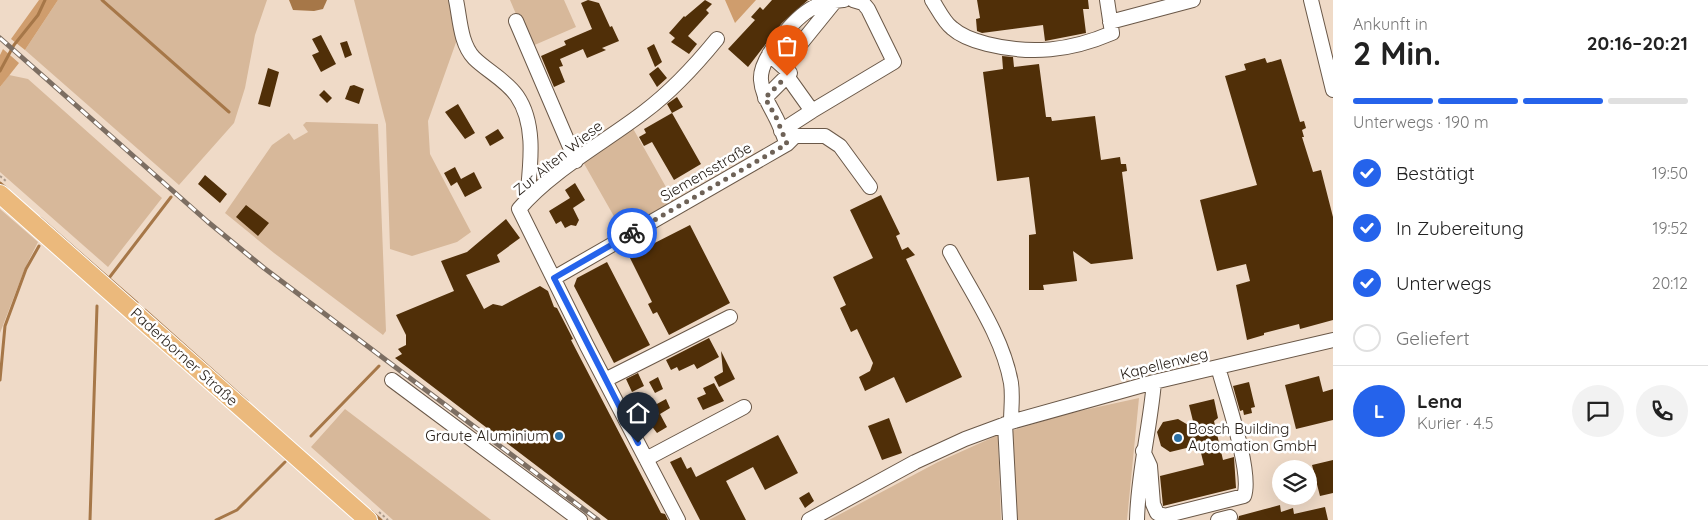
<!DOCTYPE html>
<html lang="de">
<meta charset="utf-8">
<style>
body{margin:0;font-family:Quicksand,sans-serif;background:#f2f2f2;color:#222;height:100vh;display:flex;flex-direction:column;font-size:19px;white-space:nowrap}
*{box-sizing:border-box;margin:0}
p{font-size:16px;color:#767676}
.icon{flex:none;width:28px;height:28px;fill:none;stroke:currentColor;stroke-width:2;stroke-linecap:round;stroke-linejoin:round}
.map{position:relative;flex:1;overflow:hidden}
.details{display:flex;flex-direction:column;background:#fff;width:375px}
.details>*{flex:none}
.buttons{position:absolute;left:1272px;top:460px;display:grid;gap:10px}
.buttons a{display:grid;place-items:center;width:45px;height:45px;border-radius:50%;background:#fff;box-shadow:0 5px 20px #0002;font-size:25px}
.pin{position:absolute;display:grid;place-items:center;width:42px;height:42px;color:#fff;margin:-51px -21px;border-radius:50% 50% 50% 0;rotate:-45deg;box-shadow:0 0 5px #0007}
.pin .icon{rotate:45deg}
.courier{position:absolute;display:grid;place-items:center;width:50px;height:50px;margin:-25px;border:4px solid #2563eb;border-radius:50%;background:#fff;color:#222;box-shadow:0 1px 6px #0007}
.summary em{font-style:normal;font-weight:700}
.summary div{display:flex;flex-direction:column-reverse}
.summary{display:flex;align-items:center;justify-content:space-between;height:85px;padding:0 20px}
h1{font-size:32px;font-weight:700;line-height:38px}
.bar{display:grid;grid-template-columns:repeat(4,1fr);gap:8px 5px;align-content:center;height:60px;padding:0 20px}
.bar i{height:6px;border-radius:4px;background:#e0e0e0}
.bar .on{background:#2563eb}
.bar p{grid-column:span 4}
.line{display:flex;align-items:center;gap:12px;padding:0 20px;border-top:1px solid #e0e0e0}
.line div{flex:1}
.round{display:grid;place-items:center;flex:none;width:52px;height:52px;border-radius:26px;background:#f2f2f2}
ol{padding:0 20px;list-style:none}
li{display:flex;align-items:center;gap:15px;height:55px}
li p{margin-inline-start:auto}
li .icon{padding:5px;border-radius:50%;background:#2563eb;color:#fff;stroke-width:4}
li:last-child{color:#767676}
li i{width:28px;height:28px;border:2px solid #e0e0e0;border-radius:50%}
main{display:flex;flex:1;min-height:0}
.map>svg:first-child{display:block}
</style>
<main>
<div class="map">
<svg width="1333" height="520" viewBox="0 0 1333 520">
<rect width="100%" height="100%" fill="#efdac7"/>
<path fill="#d7b89a" d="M58,0H267L255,35L245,88L234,123L179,185L25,50Z
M354,0H453L459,34L428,121L430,154L471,232L457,242L412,256L390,249L386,124Z
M510,0H564L576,27L530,47Z
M9,75L28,79L162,198L108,267L0,172V87Z
M306,122L378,124L386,331L383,335L274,253L225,213L272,145L289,133L294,140L308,132L303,125Z
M631,125L675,203L624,234L582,160Z
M0,209L38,242L25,268L0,333Z
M1139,398L1127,520H1016L1011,431L1066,414Z
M345,409L491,520H393L311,447Z
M998,435L1001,520H829L938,462Z"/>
<path fill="#cf9d6d" d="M39,0H58L25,50L11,39Z
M725,0H756L735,23Z
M3,49L19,63L0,87V55Z"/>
<path fill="#a67748" d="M289,0H327L323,9L314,11L293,10Z"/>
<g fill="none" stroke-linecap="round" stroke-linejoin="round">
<path stroke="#a67748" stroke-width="3" d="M102,0L229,112
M0,71L14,45L38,15L45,0
M0,183L7,189
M40,218L137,303
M109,278L171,197
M145,310L247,401
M0,380L5,326L26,269L39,246
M311,436L379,366
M371,511L381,520
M90,520L97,306
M216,520L237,510L285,462"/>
</g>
<path fill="#502f08" d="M588,0L599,3L610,27L612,26L619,41L602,48L606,50L587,58L583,49L560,59L563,66L559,67L565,82L554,87L541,56L566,45L564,41L592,29L581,3Z
M705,0L712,4L706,10L709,13L688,36L697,44L689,54L671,42L675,38L669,33L684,16L685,17Z
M772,0H808L782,23L748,67L728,49L755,20L751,17L760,7L763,10Z
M977,0H1088L1089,9H1083L1086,33L1045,41L1043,25L982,33L977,31L976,19L980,18Z
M321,35L336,64L321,72L312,55L319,52L312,39Z
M347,41L352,55L345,58L340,43Z
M654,44L662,62L655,67L647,48Z
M1002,56L1013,57L1014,67L1039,64L1046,117H1051L1052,121L1095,116L1101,160L1120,157L1121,164H1126L1127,171L1122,172L1133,259L1091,264L1073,251L1077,281L1043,285L1044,290H1029V235L1036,234L1029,177L997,181L983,72L1003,69Z
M1265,58L1267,63L1281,59L1300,122L1304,121L1306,128L1302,130L1304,137H1302L1313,172L1321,170L1333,217V320L1300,329L1299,324L1264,333V335L1247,340L1236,285L1250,281L1246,264L1217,271L1200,200L1257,185L1225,76L1246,70L1244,64Z
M658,67L667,78L657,87L649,74Z
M268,68L279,72L270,107L258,104Z
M354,85L364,89L359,104L345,99L350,86Z
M324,90L332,98L327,103L319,95Z
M677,97L683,107L672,113L667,104Z
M458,104L475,133L465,139L445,112Z
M672,113L701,164L674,180L652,142L644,146L639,137L646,133L644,129Z
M498,129L504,138L490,146L485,137Z
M455,167L461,179L474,172L482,188L465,197L457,182L451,186L444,173Z
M205,175L227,194L220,203L198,184Z
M575,183L585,200L573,208L579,220L576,226L571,225L565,228L561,221L556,224L549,211L570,198L565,190Z
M881,195L900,234L896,236L902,250L908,247L915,255L906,259L962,377L906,403L894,377L865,391L859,377L870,371L873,363L857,329L851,332L840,308L846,305L833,277L873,258L850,210Z
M246,205L269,223L258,236L236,217Z
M506,219L520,238L497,255L500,262L466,275L484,309L493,304L502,306L540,286L548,291L554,307L557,308L573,339L571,340L661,513L665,514L668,520H608L395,358L402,354L398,349L406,345V335L396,315L454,291L441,261L467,252Z
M690,225L730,303L669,335L657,312L653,314L648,304L652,302L629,256Z
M607,262L650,345L614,363L574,286L577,278Z
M709,338L719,357L697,369L694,364L679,371L677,367L671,370L666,360Z
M721,351L735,379L719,387L714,377L723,372Z
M638,373L644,386L632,392L626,379Z
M1319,376L1323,392L1333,389V420L1296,429L1285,385Z
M658,377L663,389L655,393L649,382Z
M1249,382L1255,407L1251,408L1252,413L1244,415L1243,410L1240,411L1233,386Z
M714,383L724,401L703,410L697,398L706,394L703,388Z
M666,399L670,408L660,414L667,427L657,433L647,420L659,414L655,405Z
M1214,399L1218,418L1214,421L1223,460L1234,457L1236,488L1163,506L1160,476L1204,465L1199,445L1170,452L1161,446L1157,432L1163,422L1178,419L1195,429L1189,405Z
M889,418L902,453L882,460L868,426Z
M778,435L798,473L765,490L753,467L726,481L746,520H700L670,462L681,457L687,469L691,467L696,477Z
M1333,460V493L1320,496L1312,465Z
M809,492L814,501L805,508L799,498Z
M1280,505L1281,512L1293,508L1294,514L1325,507L1328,520H1238L1239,516Z"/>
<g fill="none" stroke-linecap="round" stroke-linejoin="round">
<g stroke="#6a5848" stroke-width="16">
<path id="minor" d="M456,0C460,18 460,43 474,58C487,71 506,80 517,96C537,125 530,167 527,200
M932,0C938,9 944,22 952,28C962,37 975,41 987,44C1031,55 1070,51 1112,33L1107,0
M1311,0L1333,90
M516,21L576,161
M1110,22L1193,0
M789,31L802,42L836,0
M769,54L790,73L787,76
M765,98L787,76L812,111L894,62L868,9L863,3L853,0
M781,131L812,111
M787,144C783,135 780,125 775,116C769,104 762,94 761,80C759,58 795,17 814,7C823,2 834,1 844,0
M950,252C972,293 1003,337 1011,383C1013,396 1011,409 1011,422
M554,278L787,144L795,136H825L840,146L870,187
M392,380L580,520
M605,380L730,317
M1005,424L1010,520
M1143,451L1150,466L1153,504L1157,513L1164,516L1244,496C1253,474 1225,393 1218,367
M646,459L744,407
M678,520L587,346L519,209C551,171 605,142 644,112C672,91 695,66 717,39
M809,520L915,462L965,439L1011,422L1154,382L1333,340
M1137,520C1138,473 1150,429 1154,382
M1218,520L1230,517"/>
</g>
<g stroke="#fff" stroke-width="20">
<path id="major" d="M0,194L368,520"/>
</g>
<path stroke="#aa9a8b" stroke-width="2" stroke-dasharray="2.5 2.5" stroke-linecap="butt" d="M0,176L7,182
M379,512L388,520"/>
<use href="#minor" stroke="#fff" stroke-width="14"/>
<use href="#major" stroke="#ebb97c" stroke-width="18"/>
<g stroke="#7c6e62" stroke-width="5">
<path id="rail" d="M0,38L208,222L264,268L598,520"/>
</g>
<use href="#rail" stroke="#fff" stroke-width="3" stroke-dasharray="9" stroke-linecap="butt"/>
</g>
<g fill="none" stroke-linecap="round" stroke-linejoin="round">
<path stroke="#6e6257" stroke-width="5" stroke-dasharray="0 9" d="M632,233L787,144L776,117L765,98L787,76"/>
<path stroke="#2563eb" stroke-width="6" d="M632,233L554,278L638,443"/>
</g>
<g fill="#2b70a5" stroke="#fff" stroke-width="2">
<circle cx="559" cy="436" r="5"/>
<circle cx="1178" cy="438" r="5"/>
</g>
<g text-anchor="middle" stroke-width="5" stroke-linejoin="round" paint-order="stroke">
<g font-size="15" fill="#29211a" stroke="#fff">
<text transform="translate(558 158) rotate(-39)" y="5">Zur Alten Wiese</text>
<text transform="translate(706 172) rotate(-30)" y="5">Siemensstraße</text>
<text transform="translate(184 357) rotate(42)" y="5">Paderborner Straße</text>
<text transform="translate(1164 364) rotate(-14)" y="5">Kapellenweg</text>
</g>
<g font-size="15" fill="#29211a" stroke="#fff" text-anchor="start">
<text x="1188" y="434">Bosch Building<tspan x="1188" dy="17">Automation GmbH</tspan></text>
<text x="549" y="441" text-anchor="end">Graute Aluminium</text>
</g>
</g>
</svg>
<div class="buttons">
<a><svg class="icon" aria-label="layers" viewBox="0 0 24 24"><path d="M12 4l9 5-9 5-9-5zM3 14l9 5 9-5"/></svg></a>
</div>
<div class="pin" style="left:787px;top:76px;background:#ea580c"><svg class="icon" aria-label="bag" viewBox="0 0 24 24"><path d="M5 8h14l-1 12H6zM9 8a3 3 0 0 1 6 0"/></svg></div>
<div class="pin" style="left:638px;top:443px;background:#1f2937"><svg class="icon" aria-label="home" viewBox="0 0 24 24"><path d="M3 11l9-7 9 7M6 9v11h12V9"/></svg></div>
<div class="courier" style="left:632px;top:233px"><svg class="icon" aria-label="bike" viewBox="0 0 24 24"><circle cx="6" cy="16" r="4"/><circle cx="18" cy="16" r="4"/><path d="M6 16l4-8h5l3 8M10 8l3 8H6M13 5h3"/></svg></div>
</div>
<section class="details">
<div class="summary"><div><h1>2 Min.</h1><p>Ankunft in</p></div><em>20:16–20:21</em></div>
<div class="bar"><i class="on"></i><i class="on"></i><i class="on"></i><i></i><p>Unterwegs · 190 m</p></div>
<ol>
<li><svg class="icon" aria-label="check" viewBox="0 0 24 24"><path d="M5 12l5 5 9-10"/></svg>Bestätigt<p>19:50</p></li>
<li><svg class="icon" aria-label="check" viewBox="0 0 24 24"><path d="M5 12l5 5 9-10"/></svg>In Zubereitung<p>19:52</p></li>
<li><svg class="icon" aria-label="check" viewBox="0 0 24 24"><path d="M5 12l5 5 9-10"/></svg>Unterwegs<p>20:12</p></li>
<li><i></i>Geliefert</li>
</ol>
<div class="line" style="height:90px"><b class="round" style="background:#2563eb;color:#fff">L</b><div><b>Lena</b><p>Kurier · 4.5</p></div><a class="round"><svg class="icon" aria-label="chat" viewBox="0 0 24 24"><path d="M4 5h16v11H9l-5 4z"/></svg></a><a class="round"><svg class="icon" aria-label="phone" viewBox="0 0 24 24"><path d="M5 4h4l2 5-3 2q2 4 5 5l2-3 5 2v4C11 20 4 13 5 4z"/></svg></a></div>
</section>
</main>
